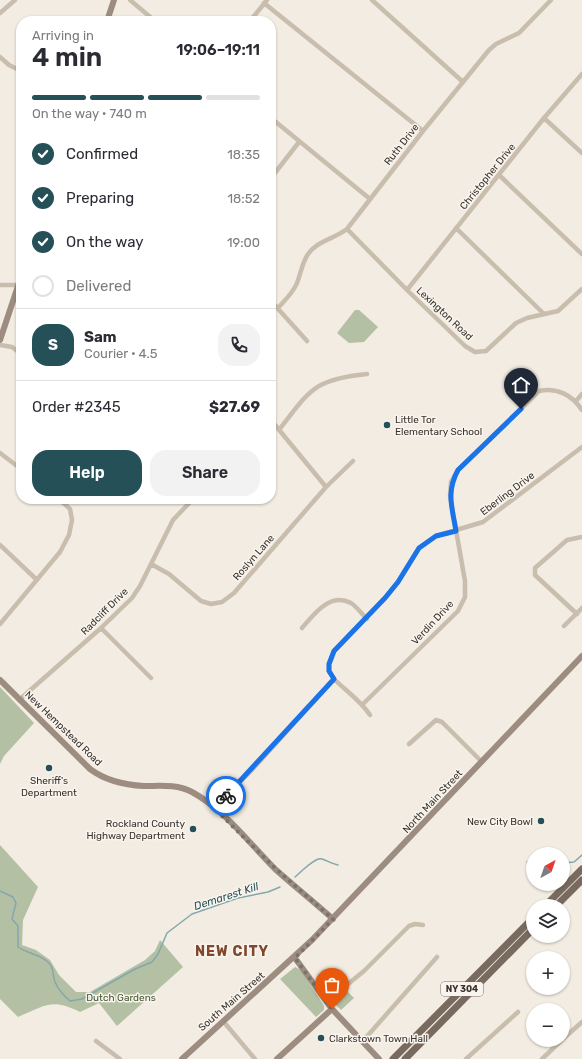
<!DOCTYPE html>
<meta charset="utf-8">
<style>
body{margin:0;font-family:Rubik,sans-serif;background:#f2f2f3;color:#2b2b33;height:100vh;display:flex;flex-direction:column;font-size:15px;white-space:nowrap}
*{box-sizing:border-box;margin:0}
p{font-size:13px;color:#7c7c81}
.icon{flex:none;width:22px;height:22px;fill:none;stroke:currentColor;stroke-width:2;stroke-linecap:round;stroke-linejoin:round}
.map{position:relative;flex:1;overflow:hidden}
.sheet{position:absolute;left:16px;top:16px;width:260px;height:488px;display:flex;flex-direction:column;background:#fff;border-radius:16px;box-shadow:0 1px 3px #0004}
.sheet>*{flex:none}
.needle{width:26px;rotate:40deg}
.tools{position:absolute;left:526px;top:847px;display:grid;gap:8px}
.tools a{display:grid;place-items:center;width:44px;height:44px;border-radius:50%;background:#fff;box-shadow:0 1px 3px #0004;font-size:20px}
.pin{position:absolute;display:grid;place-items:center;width:34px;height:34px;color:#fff;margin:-41px -17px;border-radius:50% 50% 50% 0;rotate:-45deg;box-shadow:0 0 4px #0007}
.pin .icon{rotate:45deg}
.courier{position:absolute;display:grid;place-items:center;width:40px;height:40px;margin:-20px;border:3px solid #1a73e8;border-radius:50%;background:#fff;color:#222;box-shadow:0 1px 5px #0007}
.head em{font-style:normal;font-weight:600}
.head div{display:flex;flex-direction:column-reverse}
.head{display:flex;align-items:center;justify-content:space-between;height:68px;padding:0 16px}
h1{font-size:26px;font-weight:600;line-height:30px}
.bar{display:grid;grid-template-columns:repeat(4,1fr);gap:6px 4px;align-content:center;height:48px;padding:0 16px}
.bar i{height:5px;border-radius:3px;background:#e1e1e2}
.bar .current{background:#255057}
.bar p{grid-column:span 4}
.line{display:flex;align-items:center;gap:10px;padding:0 16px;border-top:1px solid #e1e1e2}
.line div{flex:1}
.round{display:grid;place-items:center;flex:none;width:42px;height:42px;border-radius:16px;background:#f2f2f3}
ol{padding:0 16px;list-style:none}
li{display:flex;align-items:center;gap:12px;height:44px}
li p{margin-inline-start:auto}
li .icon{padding:4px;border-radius:50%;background:#255057;color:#fff;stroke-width:4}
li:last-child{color:#7c7c81}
li i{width:22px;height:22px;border:2px solid #e1e1e2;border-radius:50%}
.action{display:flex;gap:8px;margin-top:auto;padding:8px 16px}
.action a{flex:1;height:46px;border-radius:16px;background:#255057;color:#fff;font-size:16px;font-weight:600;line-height:46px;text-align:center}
.action a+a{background:#f2f2f3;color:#2b2b33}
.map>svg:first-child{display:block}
</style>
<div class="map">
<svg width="582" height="1059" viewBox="0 0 582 1059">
<rect width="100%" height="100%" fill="#f2ece2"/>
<path fill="#b4c0a3" d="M355,310H359L378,327L364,342L349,343L337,333Z
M0,687L34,723L4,756L0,764Z
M0,845L38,887L23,920L22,945L36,950L50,960L59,975L76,992H90L145,960L155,951L160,940L183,967L117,1026L99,1003L80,1012C52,998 46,1005 18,1017L0,999Z
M295,967L301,970L324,1006V1010L316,1017L280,979Z
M346,990L354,998L341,1010L333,1002Z"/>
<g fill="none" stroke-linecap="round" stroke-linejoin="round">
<path stroke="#83a7ad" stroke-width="1.5" d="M527,862L533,861
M563,863L574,862L582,855
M295,877C301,872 315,857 322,859C328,861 332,864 338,865
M0,891L13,897L16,903L12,919L18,926V947C28,954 38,953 48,962C55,968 52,975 55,982C58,989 64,996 70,1001L82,999L135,969L152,962L158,954L167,933L192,914L238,898L268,892L280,887"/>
<path stroke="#c9bdae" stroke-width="4.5" d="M130,0L155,21
M372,0L463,82
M264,3L423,131
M0,13L15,0
M250,21L267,0
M0,57L9,65L21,71
M271,118L370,199
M544,118L582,153
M499,175L582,254
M271,178L299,142
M456,228L544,314
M347,229L407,290L465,346L475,352L486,351L516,323L527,318L558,311L582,289
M0,285H18
M407,290L544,118L582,74
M271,301L307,341
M278,308C285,300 293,293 297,283C301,273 302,263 308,254C317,241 334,239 347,229L423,131L489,50L496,44L519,33L551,0
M0,345L12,347L21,354
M576,401L582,394
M271,420L326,487
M279,430C310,390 314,379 367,374
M0,453L21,469
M0,545L37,580
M151,564L169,574L201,601L211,604L222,602L234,593L326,487L353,461
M577,614L535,575V568L567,540L582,537
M0,624L60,552L69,535L72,520L70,509L59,499
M564,626L582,608
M101,628L151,678
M302,628C314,614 330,592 351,603C357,607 362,614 367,619
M334,679C346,691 361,701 370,715
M19,700L101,628L132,598L140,586L173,520L193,499
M363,704L458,611L465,597V581L450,496L451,482L458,470L539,391C557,387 572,395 582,410
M409,744L436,720L442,722L482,762
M214,808L251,771L334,679L329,671V664L334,651L385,598L398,582L419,548L436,536L483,522L582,447
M326,1002L364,971L409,926L415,924L423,925
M223,1021L255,1059
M563,1039L582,1022
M96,1041L120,1059
M362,1042L437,957
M466,1059L518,1012
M542,1059L562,1040"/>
<path stroke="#9d8d80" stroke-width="6" d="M107,21L114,0
M0,340L21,277
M0,680L90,769C106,781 124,785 144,786C161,786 176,784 192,792C225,810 249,843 275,869C294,886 314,902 333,919
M295,958L332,1009L379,1059
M182,1059L312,940L582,656
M277,1059L332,1009"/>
<path stroke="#796a5f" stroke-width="7" d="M545,906L582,869
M556,906L582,880
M393,1059L533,918
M405,1059L533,929"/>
</g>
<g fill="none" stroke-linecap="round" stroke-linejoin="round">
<path stroke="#7a726c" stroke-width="4" stroke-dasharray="0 7.2" d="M226,796L214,808L276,869L333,919L295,958L332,1009"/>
<path stroke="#1a73e8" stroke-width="5" d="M226,796L334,679L329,671V664L334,651L385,598L398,582L419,548L436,536L456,531C452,507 446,492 458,470L521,409"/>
</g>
<g fill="#255057" stroke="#f9f5ee" stroke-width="1.5">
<circle cx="387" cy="425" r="4"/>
<circle cx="49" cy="768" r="4"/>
<circle cx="541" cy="821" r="4"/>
<circle cx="193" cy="829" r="4"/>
<circle cx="321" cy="1038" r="4"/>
</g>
<g text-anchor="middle" stroke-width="3" stroke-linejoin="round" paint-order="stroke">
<rect fill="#f9f5ee" stroke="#736c66" stroke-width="1" x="441" y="982" width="42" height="14" rx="3"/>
<g font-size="9" font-weight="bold" fill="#39312c">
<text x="462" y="992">NY 304</text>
</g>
<g font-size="10" fill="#39312c" stroke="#f9f5ee">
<text transform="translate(401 144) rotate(-52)" y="4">Ruth Drive</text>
<text transform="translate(487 176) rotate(-51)" y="4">Christopher Drive</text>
<text transform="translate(445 313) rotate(43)" y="4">Lexington Road</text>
<text transform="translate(507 493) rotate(-37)" y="4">Eberling Drive</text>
<text transform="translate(253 557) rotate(-49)" y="4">Roslyn Lane</text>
<text transform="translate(104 611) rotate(-45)" y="4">Radcliff Drive</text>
<text transform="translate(432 622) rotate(-47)" y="4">Verdin Drive</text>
<text transform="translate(64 728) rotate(44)" y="4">New Hempstead Road</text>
<text transform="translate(432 801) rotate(-47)" y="4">North Main Street</text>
<text transform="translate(231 1001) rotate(-41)" y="4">South Main Street</text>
</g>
<g font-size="10" fill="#39312c" stroke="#f9f5ee" text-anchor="start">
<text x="395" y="423">Little Tor<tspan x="395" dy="12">Elementary School</tspan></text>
<text x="49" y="784" text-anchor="middle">Sheriff's<tspan x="49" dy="12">Department</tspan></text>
<text x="533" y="825" text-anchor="end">New City Bowl</text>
<text x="185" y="827" text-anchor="end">Rockland County<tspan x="185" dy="12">Highway Department</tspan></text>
<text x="329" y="1042">Clarkstown Town Hall</text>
</g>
<g font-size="10" fill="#455532" stroke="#f9f5ee">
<text x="121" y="1001">Dutch Gardens</text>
</g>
<g font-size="11" font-style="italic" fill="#255057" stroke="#f9f5ee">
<text transform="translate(226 896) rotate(-18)" y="4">Demarest Kill</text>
</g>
<g font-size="14" font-weight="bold" letter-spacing="1" fill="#81472c" stroke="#f9f5ee">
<text x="232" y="956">NEW CITY</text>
</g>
</g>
</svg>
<div class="tools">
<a><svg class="needle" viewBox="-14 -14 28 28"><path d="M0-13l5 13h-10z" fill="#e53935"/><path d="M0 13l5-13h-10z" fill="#7c7c81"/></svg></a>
<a><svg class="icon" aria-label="layers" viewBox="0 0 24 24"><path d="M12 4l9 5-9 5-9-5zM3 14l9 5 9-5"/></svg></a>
<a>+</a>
<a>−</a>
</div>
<div class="pin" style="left:332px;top:1009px;background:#ea580c"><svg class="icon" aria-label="bag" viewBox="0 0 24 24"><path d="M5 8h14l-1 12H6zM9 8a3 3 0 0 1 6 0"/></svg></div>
<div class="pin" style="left:521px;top:409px;background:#1f2937"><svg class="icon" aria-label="home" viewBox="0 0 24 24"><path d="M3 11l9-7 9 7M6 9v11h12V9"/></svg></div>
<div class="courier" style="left:226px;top:796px"><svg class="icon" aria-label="bike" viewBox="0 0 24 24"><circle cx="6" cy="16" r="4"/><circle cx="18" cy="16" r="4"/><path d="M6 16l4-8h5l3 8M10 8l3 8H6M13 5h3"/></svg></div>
<section class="sheet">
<div class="head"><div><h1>4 min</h1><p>Arriving in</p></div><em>19:06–19:11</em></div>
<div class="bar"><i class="current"></i><i class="current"></i><i class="current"></i><i></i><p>On the way · 740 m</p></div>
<ol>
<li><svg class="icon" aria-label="check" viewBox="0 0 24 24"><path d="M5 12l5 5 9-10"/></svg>Confirmed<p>18:35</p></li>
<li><svg class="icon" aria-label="check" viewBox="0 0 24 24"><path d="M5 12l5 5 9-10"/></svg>Preparing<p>18:52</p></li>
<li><svg class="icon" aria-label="check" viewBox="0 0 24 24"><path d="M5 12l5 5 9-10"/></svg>On the way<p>19:00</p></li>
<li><i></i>Delivered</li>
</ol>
<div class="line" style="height:72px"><b class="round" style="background:#255057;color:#fff">S</b><div><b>Sam</b><p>Courier · 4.5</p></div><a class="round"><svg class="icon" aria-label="phone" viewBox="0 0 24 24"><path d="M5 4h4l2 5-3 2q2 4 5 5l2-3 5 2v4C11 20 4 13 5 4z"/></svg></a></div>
<div class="line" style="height:52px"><div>Order #2345</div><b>$27.69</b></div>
<div class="action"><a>Help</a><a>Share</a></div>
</section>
</div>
